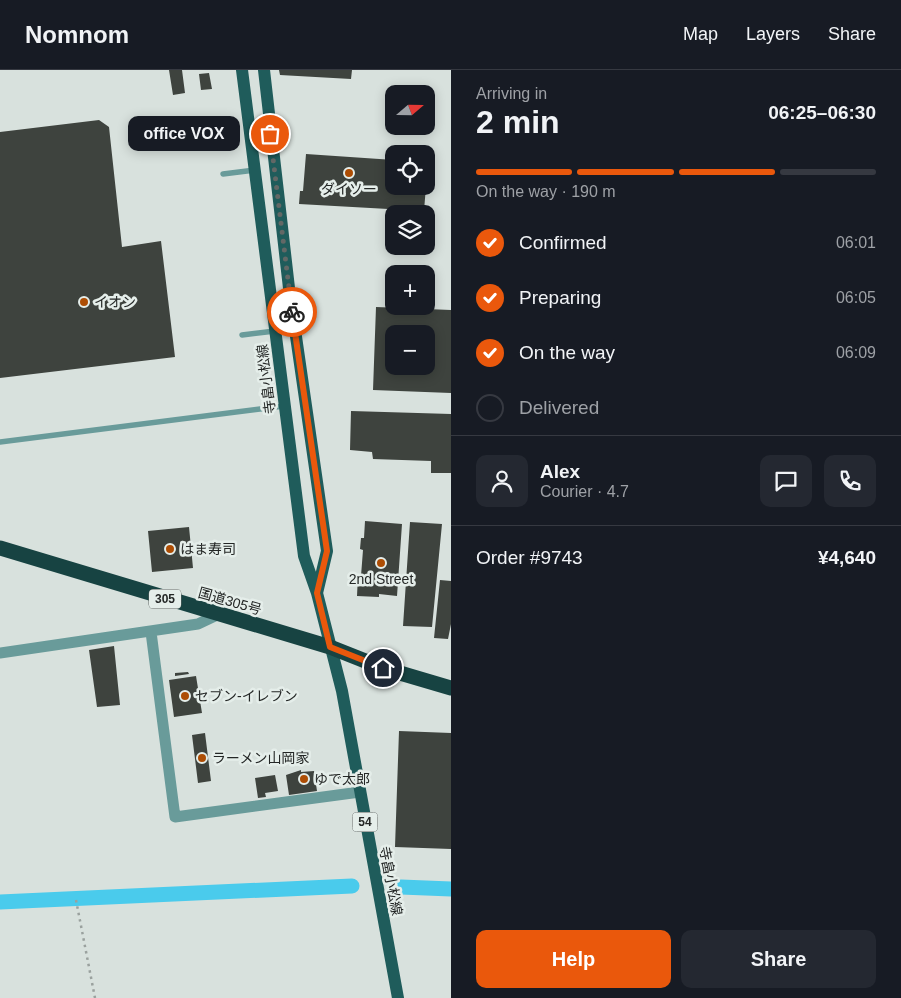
<!DOCTYPE html>
<meta charset="utf-8">
<style>
body{margin:0;font-family:Arial,"Noto Sans JP",sans-serif;background:#242831;color:#f1f3f6;height:100vh;display:flex;flex-direction:column;font-size:19px;white-space:nowrap}
*{box-sizing:border-box;margin:0}
p{font-size:16px;color:#9ea1a6}
.icon{flex:none;width:28px;height:28px;fill:none;stroke:currentColor;stroke-width:2;stroke-linecap:round;stroke-linejoin:round}
.map{position:relative;flex:1;overflow:hidden}
.details{display:flex;flex-direction:column;background:#171b24;width:450px}
.details>*{flex:none}
.needle{width:32px;rotate:70deg}
.controls{position:absolute;left:385px;top:15px;display:grid;gap:10px}
.controls a{display:grid;place-items:center;width:50px;height:50px;border-radius:10px;background:#171b24;box-shadow:0 2px 12px #0003;font-size:25px}
.pin{position:absolute;display:grid;place-items:center;width:42px;height:42px;color:#fff;margin:-21px;border:2px solid #fff;border-radius:50%;box-shadow:0 1px 5px #0007}
.courier{position:absolute;display:grid;place-items:center;width:50px;height:50px;margin:-25px;border:4px solid #ea580c;border-radius:50%;background:#fff;color:#222;box-shadow:0 1px 6px #0007}
.bubble{position:absolute;height:35px;border-radius:10px;background:#171b24;box-shadow:0 2px 12px #0003;font-size:16px;font-weight:600;line-height:35px;text-align:center}
.overview em{font-style:normal;font-weight:600}
.overview div{display:flex;flex-direction:column-reverse}
.overview{display:flex;align-items:center;justify-content:space-between;height:85px;padding:0 25px}
h1{font-size:32px;font-weight:600;line-height:38px}
.bar{display:grid;grid-template-columns:repeat(4,1fr);gap:8px 5px;align-content:center;height:60px;padding:0 25px}
.bar i{height:6px;border-radius:4px;background:#363941}
.bar .active{background:#ea580c}
.bar p{grid-column:span 4}
.line{display:flex;align-items:center;gap:12px;padding:0 25px;border-top:1px solid #363941}
.line div{flex:1}
.round{display:grid;place-items:center;flex:none;width:52px;height:52px;border-radius:10px;background:#242831}
ol{padding:0 25px;list-style:none}
li{display:flex;align-items:center;gap:15px;height:55px}
li p{margin-inline-start:auto}
li .icon{padding:5px;border-radius:50%;background:#ea580c;color:#fff;stroke-width:4}
li:last-child{color:#9ea1a6}
li i{width:28px;height:28px;border:2px solid #363941;border-radius:50%}
.button{display:flex;gap:10px;margin-top:auto;padding:10px 25px}
.button a{flex:1;height:58px;border-radius:10px;background:#ea580c;color:#fff;font-size:20px;font-weight:600;line-height:58px;text-align:center}
.button a+a{background:#242831;color:#f1f3f6}
header{display:flex;align-items:center;gap:30px;box-sizing:border-box;height:70px;padding:0 25px;background:#171b24;border-bottom:1px solid #363941}
header strong{font-size:24px}
nav{display:flex;gap:28px;margin-inline-start:auto;font-size:18px}
main{display:flex;flex:1;min-height:0}
.map>svg:first-child{display:block}
</style>
<header>
<strong>Nomnom</strong>
<nav><a>Map</a><a>Layers</a><a>Share</a></nav>
</header>
<main>
<div class="map">
<svg width="451" height="928" viewBox="0 0 451 928">
<rect width="100%" height="100%" fill="#d8e1dd"/>
<g fill="none" stroke-linecap="round" stroke-linejoin="round">
<path stroke="#4acbec" stroke-width="15" d="M401,817L451,819
M0,832L352,816"/>
</g>
<path fill="#3e433e" fill-rule="evenodd" d="M169,0H182L185,23L173,25Z
M279,0H352L351,9L280,5Z
M209,3L212,19L201,20L199,4Z
M99,50L109,57L122,177L161,171L175,287L0,308V62Z
M306,84L394,90V116H426L424,141L299,134L300,121H303Z
M376,237L451,240V323L373,320ZM394,264H426V296H394Z
M351,341L451,344V403H431V391L373,389L372,382L350,380Z
M365,451L402,454L397,526L379,524V527L357,526L358,505L361,506L363,480L360,479L361,468H364Z
M410,452L442,454L432,557L403,556Z
M189,457L193,498L152,502L148,461Z
M440,510L451,511V554L448,569L434,568Z
M114,576L120,635L97,637L89,580Z
M188,602L189,604L175,606V603Z
M196,606L202,643L174,647L169,610Z
M399,661L451,663V779L395,777Z
M205,663L211,711L198,713L192,665Z
M301,700V702L314,701L317,721L289,725L286,705Z
M275,705L278,721L265,723L266,727L258,728L255,708Z"/>
<g fill="none" stroke-linecap="round" stroke-linejoin="round">
<path stroke="#9aa19e" stroke-width="2.5" stroke-dasharray="2.5 4" stroke-linecap="butt" d="M76,830L95,928"/>
<path stroke="#699b9a" stroke-width="5.5" d="M223,104L255,100
M242,265L275,261
M0,372L284,336"/>
<path stroke="#699b9a" stroke-width="11" d="M151,562L175,747L360,722
M0,583L198,554L217,545"/>
<path stroke="#1f5c5b" stroke-width="12" d="M242,0L304,486L317,523
M264,0L289,218L327,481L317,523L342,621L398,928"/>
<path stroke="#174342" stroke-width="15" d="M0,478L330,577L383,598L451,618"/>
</g>
<g fill="none" stroke-linecap="round" stroke-linejoin="round">
<path stroke="#636866" stroke-width="5" stroke-dasharray="0 9" d="M270,64L292,242"/>
<path stroke="#ea580c" stroke-width="6" d="M292,242L327,481L317,523L330,577L383,598"/>
</g>
<g fill="#ad4d04" stroke="#e5eeea" stroke-width="2">
<circle cx="349" cy="103" r="5"/>
<circle cx="84" cy="232" r="5"/>
<circle cx="170" cy="479" r="5"/>
<circle cx="381" cy="493" r="5"/>
<circle cx="185" cy="626" r="5"/>
<circle cx="202" cy="688" r="5"/>
<circle cx="304" cy="709" r="5"/>
</g>
<g text-anchor="middle" stroke-width="5" stroke-linejoin="round" paint-order="stroke">
<g fill="#e5eeea" stroke="#5e6361" stroke-width="1">
<rect x="149" y="519.5" width="32" height="19" rx="4"/>
<rect x="352.5" y="742.5" width="25" height="19" rx="4"/>
</g>
<g font-size="12" font-weight="bold" fill="#242726">
<text x="165" y="533">305</text>
<text x="365" y="756">54</text>
</g>
<g font-size="14" fill="#242726" stroke="#e5eeea" text-anchor="start">
<text x="349" y="124" text-anchor="middle">ダイソー</text>
<text x="94" y="237">イオン</text>
<text x="180" y="484">はま寿司</text>
<text x="381" y="514" text-anchor="middle">2nd Street</text>
<text x="195" y="631">セブン-イレブン</text>
<text x="212" y="693">ラーメン山岡家</text>
<text x="314" y="714">ゆで太郎</text>
</g>
<g font-size="14" fill="#242726" stroke="#e5eeea">
<text transform="translate(266 309) rotate(-97)" y="5">寺畠小松線</text>
<text transform="translate(230 531) rotate(16)" y="5">国道305号</text>
<text transform="translate(391 811) rotate(79)" y="5">寺畠小松線</text>
</g>
</g>
</svg>
<div class="controls">
<a><svg class="needle" viewBox="-14 -14 28 28"><path d="M0-13l5 13h-10z" fill="#e53935"/><path d="M0 13l5-13h-10z" fill="#9ea1a6"/></svg></a>
<a><svg class="icon" aria-label="locate" viewBox="0 0 24 24"><circle cx="12" cy="12" r="6"/><path d="M12 2v4M12 18v4M2 12h4M18 12h4"/></svg></a>
<a><svg class="icon" aria-label="layers" viewBox="0 0 24 24"><path d="M12 4l9 5-9 5-9-5zM3 14l9 5 9-5"/></svg></a>
<a>+</a>
<a>−</a>
</div>
<div class="pin" style="left:270px;top:64px;background:#ea580c"><svg class="icon" aria-label="bag" viewBox="0 0 24 24"><path d="M5 8h14l-1 12H6zM9 8a3 3 0 0 1 6 0"/></svg></div>
<div class="pin" style="left:383px;top:598px;background:#1f2937"><svg class="icon" aria-label="home" viewBox="0 0 24 24"><path d="M3 11l9-7 9 7M6 9v11h12V9"/></svg></div>
<div class="courier" style="left:292px;top:242px"><svg class="icon" aria-label="bike" viewBox="0 0 24 24"><circle cx="6" cy="16" r="4"/><circle cx="18" cy="16" r="4"/><path d="M6 16l4-8h5l3 8M10 8l3 8H6M13 5h3"/></svg></div>
<div class="bubble" style="left:128px;top:46px;width:112px">office VOX</div>
</div>
<section class="details">
<div class="overview"><div><h1>2 min</h1><p>Arriving in</p></div><em>06:25–06:30</em></div>
<div class="bar"><i class="active"></i><i class="active"></i><i class="active"></i><i></i><p>On the way · 190 m</p></div>
<ol>
<li><svg class="icon" aria-label="check" viewBox="0 0 24 24"><path d="M5 12l5 5 9-10"/></svg>Confirmed<p>06:01</p></li>
<li><svg class="icon" aria-label="check" viewBox="0 0 24 24"><path d="M5 12l5 5 9-10"/></svg>Preparing<p>06:05</p></li>
<li><svg class="icon" aria-label="check" viewBox="0 0 24 24"><path d="M5 12l5 5 9-10"/></svg>On the way<p>06:09</p></li>
<li><i></i>Delivered</li>
</ol>
<div class="line" style="height:90px"><a class="round"><svg class="icon" aria-label="person" viewBox="0 0 24 24"><circle cx="12" cy="8" r="4"/><path d="M4 21q1-7 8-7t8 7"/></svg></a><div><b>Alex</b><p>Courier · 4.7</p></div><a class="round"><svg class="icon" aria-label="chat" viewBox="0 0 24 24"><path d="M4 5h16v11H9l-5 4z"/></svg></a><a class="round"><svg class="icon" aria-label="phone" viewBox="0 0 24 24"><path d="M5 4h4l2 5-3 2q2 4 5 5l2-3 5 2v4C11 20 4 13 5 4z"/></svg></a></div>
<div class="line" style="height:65px"><div>Order #9743</div><b>¥4,640</b></div>
<div class="button"><a>Help</a><a>Share</a></div>
</section>
</main>
